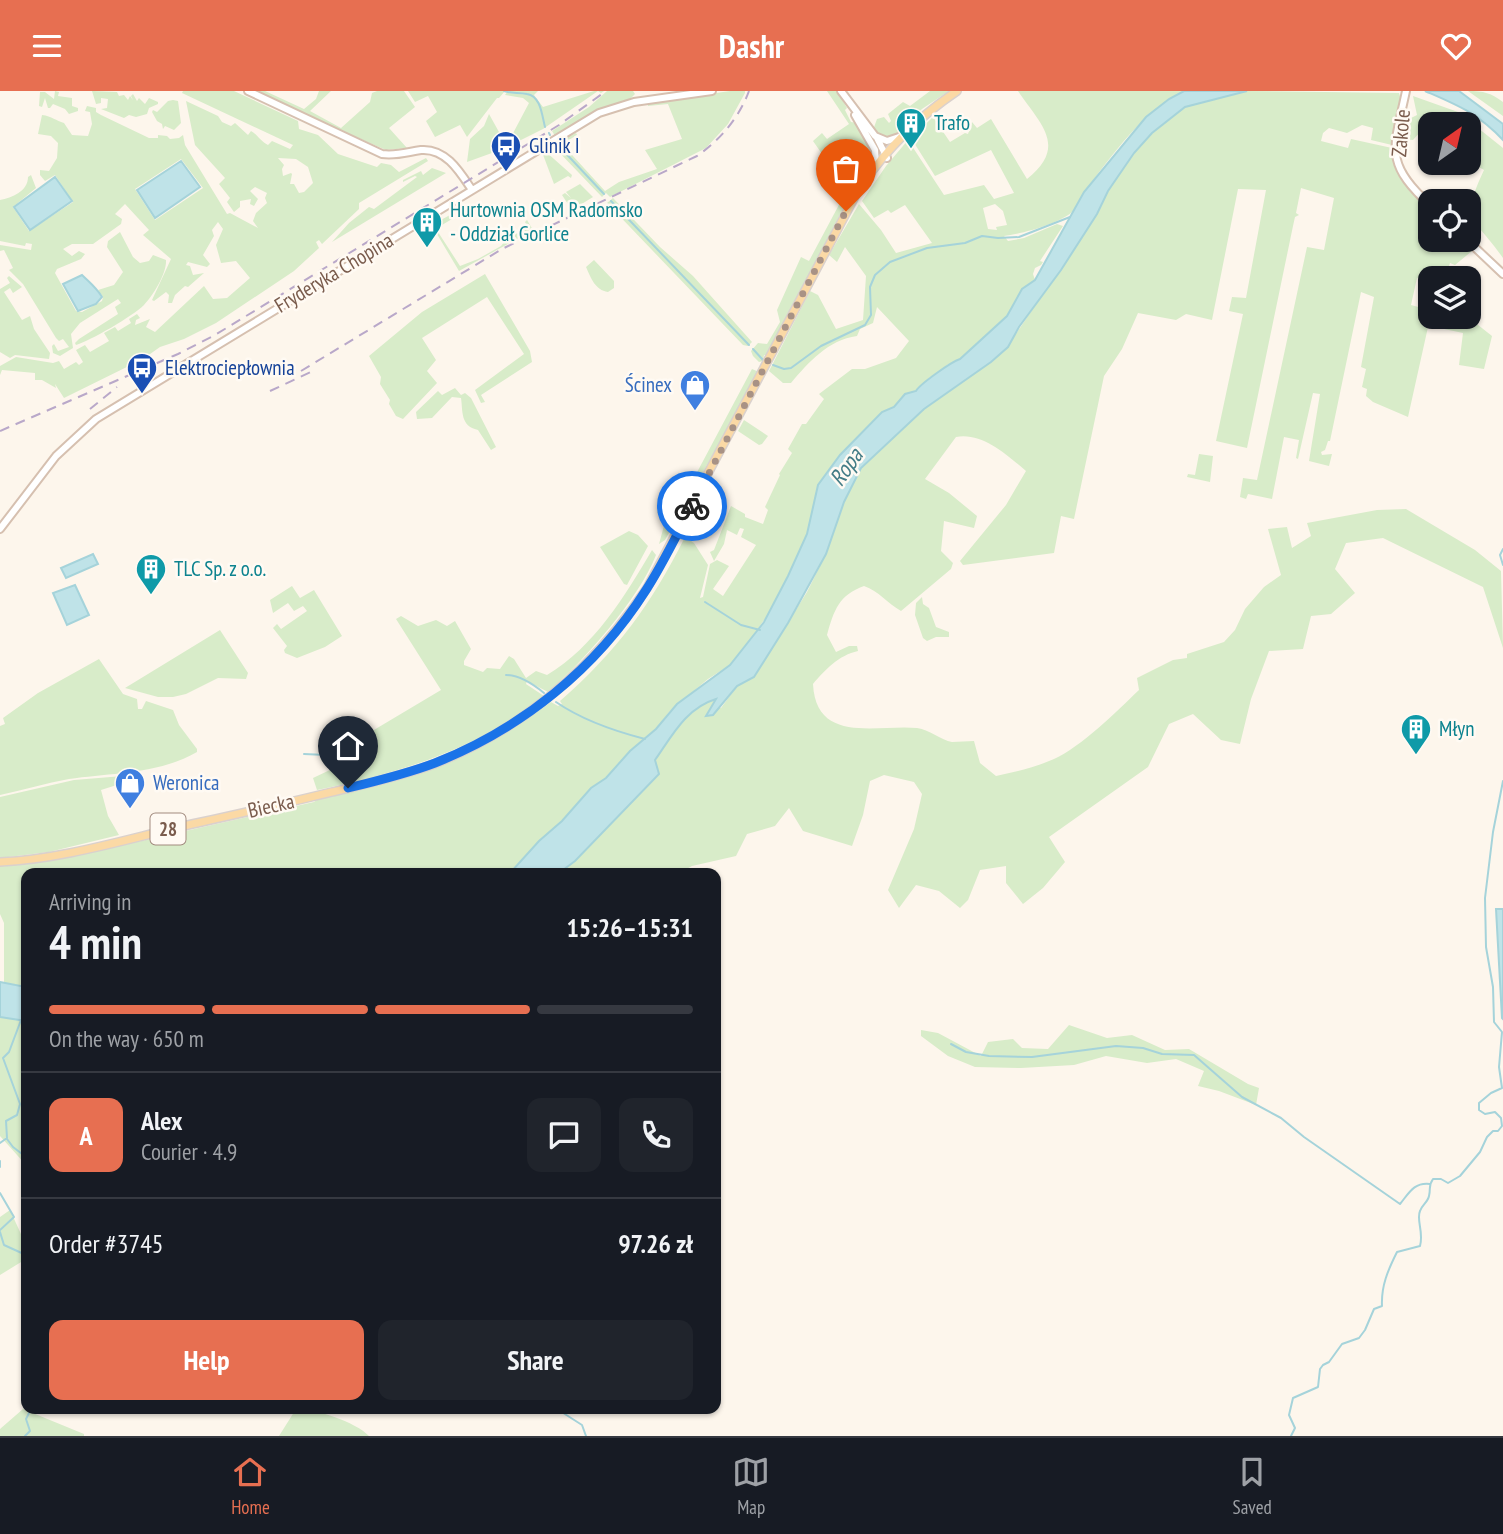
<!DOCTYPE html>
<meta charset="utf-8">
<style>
body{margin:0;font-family:"PT Sans Narrow",sans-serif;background:#20242c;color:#f1f3f6;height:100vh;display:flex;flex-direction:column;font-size:26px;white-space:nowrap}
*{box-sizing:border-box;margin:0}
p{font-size:23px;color:#9ea1a6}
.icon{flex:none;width:38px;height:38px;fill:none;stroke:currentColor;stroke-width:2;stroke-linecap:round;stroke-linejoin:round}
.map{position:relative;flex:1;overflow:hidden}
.drawer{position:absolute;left:21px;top:777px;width:700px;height:546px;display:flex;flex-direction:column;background:#171b24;border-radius:14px;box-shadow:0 2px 5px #0004}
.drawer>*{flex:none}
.needle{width:46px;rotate:34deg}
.controls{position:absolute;left:1418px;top:21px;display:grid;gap:14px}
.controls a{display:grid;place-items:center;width:63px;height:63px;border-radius:14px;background:#171b24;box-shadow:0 2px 5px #0004;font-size:35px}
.pin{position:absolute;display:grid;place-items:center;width:60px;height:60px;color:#fff;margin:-72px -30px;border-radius:50% 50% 50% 0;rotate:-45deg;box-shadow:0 0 7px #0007}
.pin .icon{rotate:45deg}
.courier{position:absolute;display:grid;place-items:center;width:70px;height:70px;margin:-35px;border:5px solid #1a73e8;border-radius:50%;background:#fff;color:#222;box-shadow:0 2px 9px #0007}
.head em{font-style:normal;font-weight:600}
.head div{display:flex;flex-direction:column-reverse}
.head{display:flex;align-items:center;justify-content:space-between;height:119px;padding:0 28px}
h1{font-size:46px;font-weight:600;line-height:52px}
.bar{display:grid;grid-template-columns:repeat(4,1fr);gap:10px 7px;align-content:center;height:84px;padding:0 28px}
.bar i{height:9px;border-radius:5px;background:#363941}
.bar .current{background:#e76f51}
.bar p{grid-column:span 4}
.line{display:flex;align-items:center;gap:18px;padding:0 28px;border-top:2px solid #363941}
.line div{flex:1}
.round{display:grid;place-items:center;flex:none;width:74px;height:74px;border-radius:14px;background:#20242c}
.action{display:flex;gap:14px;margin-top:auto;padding:14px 28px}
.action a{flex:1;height:80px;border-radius:14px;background:#e76f51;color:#fff;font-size:28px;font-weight:600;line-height:80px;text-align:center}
.action a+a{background:#20242c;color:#f1f3f6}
header{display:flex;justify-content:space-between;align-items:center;height:91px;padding:0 28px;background:#e76f51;color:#fff;font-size:32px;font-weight:600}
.menu{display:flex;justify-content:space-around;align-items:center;height:98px;border-top:2px solid #363941;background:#171b24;font-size:19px;color:#9ea1a6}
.menu a{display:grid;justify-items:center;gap:4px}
.menu .current{color:#e76f51}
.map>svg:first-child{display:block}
</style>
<header><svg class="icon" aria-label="menu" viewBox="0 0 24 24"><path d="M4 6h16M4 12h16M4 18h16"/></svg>Dashr<svg class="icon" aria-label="heart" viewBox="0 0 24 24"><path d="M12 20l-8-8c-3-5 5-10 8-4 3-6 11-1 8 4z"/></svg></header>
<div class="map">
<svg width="1503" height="1345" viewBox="0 0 1503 1345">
<rect width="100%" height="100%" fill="#fdf6ec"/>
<path fill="#d8ecc9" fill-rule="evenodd" d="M55,0L59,1L58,5L72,7V15L78,17V20L69,23L65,18L53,13L50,17H48L45,7L42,16L39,15L40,1H45L54,8Z
M92,0L117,1L119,5L124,4L128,9L130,5L133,9L131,5L133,3L137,10L139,7L145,13L149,7L158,11V13L149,17L147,23L136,26L129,24L124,27L101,18L107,17L108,8L101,7V12L96,13Z
M183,0H234L298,30L299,38L318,44L338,63L377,76L381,72L391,74L399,81L426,67L428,70L359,112V118L322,153L319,149L316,151L319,157L294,180L216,232L184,248L160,256L143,268L64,307L55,293L56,297L42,289H35V282L2,279L0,284V275L16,266L53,272L59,270L64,278L76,271L79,274L83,271L76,259L85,254L90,261L109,250L104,242L115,236L118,240L131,232L129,228L137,223L140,227L136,229L135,234L150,228L146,236L155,241L204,195L213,208L227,207L250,187L236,170L221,172L216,154L223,138L218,131L212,139L214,145L203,164L210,173L207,176L188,171L186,174L190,175L193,184L204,182L188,196L185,195L175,204L172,212H168L169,204L166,201L154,210L152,209L171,168L143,144L149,139L125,113L115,123L122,128L121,133L93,153H72L63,158L72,165L79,160L85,163L81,168L57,178L55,182L76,220L82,221L102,210L103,206L98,199L114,194L123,181L107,156L108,150L120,141L133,166L140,172L149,170L153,164L166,169C167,182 153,205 144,214C133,225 90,250 76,254L75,252L79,248L118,223L115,216L121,212L118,208L80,232L71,243L73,257L60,265L53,262L52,255L54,253L58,260L69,256L63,248L59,250L56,247L23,193L9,179L13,177L4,159L0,160V154L31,159L32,153L26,152L25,155L0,150V109C12,107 28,100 28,86L31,84L36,97L13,116L29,140L73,111L55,84L45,90L40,84V79L49,80L57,67L58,52L51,45L38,43L42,24C52,25 56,30 64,32L72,44L88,45L92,33L90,21L85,20L87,15L96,17V21L101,24L149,47H158V44L167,45L170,48L179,47L183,44L185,54L227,123L230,122L258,137L253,130L256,122L267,112L265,107L267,102L255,96L250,100L258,108L254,115L250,113L251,108L240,110V116L234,121L227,111L230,107L219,93L225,87L195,54L186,10L218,25L222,31L231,35L235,32L248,44L251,40C258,44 261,51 268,54L272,50L290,58L293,54L182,2ZM278,67L296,68L308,76L313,92L304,101L299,102L294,93H290L292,83L291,82L283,85L282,78L284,74ZM181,68L203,97L155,129L135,98Z
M253,0H265L304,18L316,8L319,0H331L310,20L341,37L370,11L372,2L377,0H404L415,16L389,37L407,57L386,59L372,53Z
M408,0H505L499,7H497L467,46L460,34L435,46L426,30L437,21L428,5L415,11Z
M508,0H538L534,4L543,16L594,0H604L601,2L598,0L543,38L503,58L467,71L470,48L484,35L489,23L504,50L511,46L529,12L523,7L505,4Z
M607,0H633L635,3L630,8L603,17L555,45L552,40L589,16Z
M730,0H745V2L728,33L706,57L610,106L606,102L602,106L556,58L558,51L576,42L577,44L562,53L605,100L619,91L657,78L645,59L682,48L668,13L648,15V12Z
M827,0H837L847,17L845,19L851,31L857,32L873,63V69L849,106L767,265L764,264L763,270L759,271L753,265L751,260L758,252L767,253L780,231L777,219L801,166L809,170L849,95L829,73L813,50L822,42L827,48L849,33Z
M930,0H949L922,18L892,47H881L873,39L877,28L884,26L889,32L891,30L888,23L903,11L910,15Z
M1018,0H1184C1142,21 1113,63 1085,100C1081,105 1079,113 1074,119C1063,132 1021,143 1004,145L1008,150L1024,147L1057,133L1063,135L1040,170L1043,171L1041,174L1035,177L1033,183L1035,189L1022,198L1007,225L972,259L960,268L947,274L940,282L930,286L916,300L905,303L894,316L882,321L843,361L818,394L807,443L795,470L771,519L753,545L730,574L708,588L670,620L656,638L630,660L606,687L591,697L562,730L539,750L510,782H26V896L4,893V832L0,823V774L75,765L314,711L318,708C357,698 396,691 433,677C475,661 515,637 551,611L558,615L562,613L560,610C617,560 651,514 685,446L694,452L708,474L700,507L703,506L710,473L717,469L729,475L713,498L723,505L756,454L741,446L744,438L740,437L737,444L727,439L724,453L714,470L710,461L714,459L731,415L745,423V426L763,433L768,419L765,416L780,384L779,383L792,362L788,358L802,333H806L824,308L819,303L852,278H865L896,267L909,250L877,216L873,232L860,238L857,245C828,249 809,271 791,292H783L769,280L810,200L818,204L836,238L863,229L866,185L845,156L837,171L829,164L859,113L881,139L896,162L932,152L905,114L891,122L888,119L874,127L862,110L886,75L908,49L944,104L984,94L994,108L1014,102L991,59L935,85L911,47L933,26L950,51L965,42L968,43L972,31L977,37L991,28L1027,88C1068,55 1041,34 1018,0ZM995,113L1003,120L1007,134L996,136L997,139L988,138L983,117Z
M1247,0L1399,2L1401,8L1392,54L1371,49L1373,37L1362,34L1347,42L1329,37L1323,42L1321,50L1348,57L1351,48L1392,57C1394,86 1410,100 1430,119V149H1461L1472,160L1455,174L1450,172L1447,181L1454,187H1430V191L1417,187L1411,214L1422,217L1428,236L1408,326L1373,311L1366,305L1367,298L1362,296L1366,278L1361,276L1374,206L1361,201L1330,350H1328L1325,359L1321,361L1322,364L1332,363L1329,375L1309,370L1320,303L1313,302L1298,368L1296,367L1299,349L1284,346L1272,408L1248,403L1246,408L1240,406L1243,387L1257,389L1307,156L1324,159L1334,107L1301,97L1296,122L1299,124L1295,126L1293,135L1247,357L1216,350L1243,223L1229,220L1232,206L1246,207L1266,99L1238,98L1212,229L1186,223L1176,229L1138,222L1122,258L1104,285L1074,428L1061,425L1054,462L963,474L960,470L1006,414L1026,380C1007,364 982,341 956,346L925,388L949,402L977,425L974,437L944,430L941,460L953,472L951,478L901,520C887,512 879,500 864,495C839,504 834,519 827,544L836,561L849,555H857L858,560C839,564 825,579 813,593C816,654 878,633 917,637C930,639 941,649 952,651C959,651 967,650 974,650L980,672L996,685C1016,681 1036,676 1054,668C1081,656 1117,620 1139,599L1137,587L1173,569L1187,567V563L1224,551L1235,539L1245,518L1264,496L1281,484L1268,438L1287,436L1292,457L1311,445L1307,432L1377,419L1406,418L1475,459L1501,480L1503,557L1483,496L1383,447L1346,452L1335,478L1355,502L1331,523L1311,525L1303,558L1269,560L1251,608L1240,653L1221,649L1193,623L1169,633L1148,676L1049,746L1065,771L1043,797L1023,813L1006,792V775L980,779L968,809L960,817L939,800L916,794L899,817L888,799L914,738L922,703L914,691L884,684L870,690L863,724L852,755L803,740L789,717L775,735L747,743L736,765L692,775L679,782H559L575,770L659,683L655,669C673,644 685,618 717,607L713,615L721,617L737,595L754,586L807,501L826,463L844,411L861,377L924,318L991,271L1007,256L1097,123C1111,85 1148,38 1183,17C1201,7 1227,3 1247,0Z
M1468,0C1484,0 1491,2 1503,11V25Z
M1413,5L1458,21L1503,57V167C1474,125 1459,132 1484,79L1468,70V33H1430V42L1421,40L1413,49L1404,48L1405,30L1417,24Z
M173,9L178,10L181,32L174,39L165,35L163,38L162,33L157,30L152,21L153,19L157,21L168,10Z
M545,60L572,84L571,87L568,85L554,93L542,61Z
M432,77L446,82L332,151L349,132L369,116L374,118L417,86L415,85L403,91V89L421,80L423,84Z
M580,93L593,106L572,119L562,104L565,102L571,107L566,101Z
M613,107L660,156L693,185L752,251L748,255L743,254L607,112Z
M452,123V128L442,134L438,141L460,175L478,168L501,155L511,143L521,142L528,137L525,131L527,129L533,139L459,180L434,138L437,131Z
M594,169L614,190V197L608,201C595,199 591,187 586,176Z
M485,183L530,260L532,271L481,304L485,311L481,312L475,299L524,263L487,206L422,247L436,269L427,280L437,292L403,328L396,325L389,313L390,309L380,293L381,286L369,265L422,221Z
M9,185L22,196L13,202L10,197L4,201L22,229L30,225L34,238L50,262L49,268L15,264L10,267L0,261V198L10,192L7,187Z
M1424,218L1430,220V226H1468L1492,245L1484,278L1459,274L1463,242L1430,235Z
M752,278L759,281L665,449L659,453L665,431L657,421L686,402Z
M455,297L461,304L465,302L471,307L496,356L491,359L478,339C460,335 463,320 461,307L452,306L432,327L417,328L416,321L438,300L442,304Z
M744,329L768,345L762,353L759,354L738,340Z
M1199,363L1213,365L1210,391L1187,386L1188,383L1195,384Z
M629,440L638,444L648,455L627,494L624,493L600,456Z
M652,459L656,464C639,508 583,571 548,601L527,590L526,593L544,605C477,659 399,682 317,699L313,687L332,678L328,672L321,669V662L327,658L331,661L342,658L441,599L396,528L401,525L418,535L436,529L447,535L455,530L471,558L464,570V574L483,581L487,577L500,578L509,565L514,568L526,587L536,580L547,584C594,556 625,505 652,459Z
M292,495L300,507L314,499L342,545L325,556L297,567L285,562L284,559L287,555L273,537L277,533L281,538L307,520L303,515L294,520L288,512L273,522L270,509Z
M922,506L923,513L929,517L936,536L949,541V546H936L927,550L923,547L915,524L916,512Z
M220,539L248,582L246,588L218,587L186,603L173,606H158L125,597Z
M99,568L123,603L137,608L138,618H142L146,610L173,619L179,634L197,658V661C160,683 110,682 69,688C46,692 23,699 0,704V635L5,633L3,627L38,602Z
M123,685V692L101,699L108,725L119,744L49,761L0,767V706L74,689Z
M0,926L26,930V1074L0,1045Z
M1069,934L1107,947L1132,944L1165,959L1189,958L1248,993L1259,997L1256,1014L1219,1000L1198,995L1204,980L1176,968L1147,972L1106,965L1074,974L1021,977L975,976L948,965L921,945V939L938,942L981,965L988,951L1013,948L1022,957L1048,958Z
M10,1119L26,1154V1168L0,1184V1126Z
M23,1318L84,1343V1345H0V1338Z
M296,1318C316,1318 356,1331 369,1345H279Z"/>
<path fill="#bfe3e8" stroke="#a5d3da" stroke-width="2" d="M1184,0H1247L1185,16L1152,42L1134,62L1108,100L1097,123L1061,179L1019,236L1008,256L991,271L924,318L861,377L844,411L826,463L788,532L754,586L737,595L713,624L706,625L716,608C686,617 672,645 655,669L659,683L575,770L559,782H510L539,750L562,730L591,697L606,687L630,660L656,638L677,613L730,574L764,531L788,485L807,443L818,394L840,364L882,321L894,316L905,303L916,300C920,293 951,271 960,268L1007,225L1022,198L1035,189L1084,101L1146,26L1169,8Z
M1425,0H1459L1503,33V49C1478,22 1457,14 1425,0Z
M181,70L200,96L155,127L137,99Z
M55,86L72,110L30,139L14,116Z
M82,184C89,191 96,196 102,206L96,213L78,220L63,193Z
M93,463L98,473L66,487L61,477Z
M75,494L89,524L67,534L53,502Z
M1496,818H1503V928L1502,927Z
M0,891L26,896V930L0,926Z"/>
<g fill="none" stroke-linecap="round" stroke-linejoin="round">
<path stroke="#a5d3da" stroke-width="2" d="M504,0C512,3 519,1 527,3C541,5 542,25 545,36
M549,42L550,44
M558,54L604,103
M611,110L749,254
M753,258L763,269
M773,274L784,278L791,277L821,255L865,234L871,224L870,196L875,184L890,171L927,157L965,152L982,145L998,147L1019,146L1070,126
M1503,458L1500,464L1503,474
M705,511L741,534L760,539
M506,584C519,584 533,593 544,602
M556,611C582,629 614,640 645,648
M304,663L326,664L321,661
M951,953L966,961L989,965L1032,966L1116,955L1143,957L1162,963L1194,964L1242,1006L1281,1027L1304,1046L1400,1113C1409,1102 1414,1091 1430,1093
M7,1048L13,1056L26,1066
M0,1052L7,1047L6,1030L17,1024L20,1013L3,967L9,961L21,929
M0,1070V1076
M0,1102L14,1126L0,1139
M0,1141L4,1154L26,1164
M26,1219L24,1228L26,1234
M557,1318L582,1334L586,1345
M25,1345L30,1340L26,1328L31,1318
M1291,1345L1295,1337L1289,1324L1293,1307L1318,1296L1320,1278L1323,1274L1329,1271L1342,1253L1359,1247L1365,1239L1374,1218L1382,1215C1381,1195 1388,1179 1397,1161L1420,1155C1424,1141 1416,1129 1420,1120C1422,1114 1428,1111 1429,1105C1431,1097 1428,1095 1433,1088H1441L1448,1092L1460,1085L1480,1061L1487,1046L1493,1040H1498L1502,1035L1501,1027L1495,1021L1485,1023L1479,1019V1012L1491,1002L1502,997L1499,976L1502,941L1494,931L1493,896L1486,856L1485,807L1493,741L1503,690"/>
<g stroke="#d6c0b0" stroke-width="10">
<path id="secondary" d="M248,0L382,63C397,65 407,61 421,59C446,57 460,81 472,99
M841,0L875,45L887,50L899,46
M1406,0C1394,57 1383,71 1430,114
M855,24L875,59L876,74
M877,47L887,67
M1467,149L1503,183
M0,438L56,365L96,328L599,22L634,11L712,0"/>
</g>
<g stroke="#dad1cd" stroke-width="10">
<path id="primary" d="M0,771C66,768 133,746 197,732C242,722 287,712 332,701C366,693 401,685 434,673C523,638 594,576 647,497L860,96C888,57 917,27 957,0"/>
</g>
<use href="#secondary" stroke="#fff" stroke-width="6"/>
<use href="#primary" stroke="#fbd9a5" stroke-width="7"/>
<path stroke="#b9a8c9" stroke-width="2" stroke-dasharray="10 7" stroke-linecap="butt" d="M301,280L502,158L697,65C720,49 739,27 749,0
M270,300L313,280
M90,318L117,296
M0,340L178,263L215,244L559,34L606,0"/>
</g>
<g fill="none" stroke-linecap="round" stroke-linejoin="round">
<path stroke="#a89285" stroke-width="7" stroke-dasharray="0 12.6" d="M692,415L846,120"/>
<path stroke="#1a73e8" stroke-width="9" d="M348,697C377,690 406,683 435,672C521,638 596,578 646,499C663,473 677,443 692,415"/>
</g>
<defs>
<g id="building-pin" transform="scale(1.575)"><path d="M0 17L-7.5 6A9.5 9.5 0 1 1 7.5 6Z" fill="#0f9aa8" stroke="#fffaf3"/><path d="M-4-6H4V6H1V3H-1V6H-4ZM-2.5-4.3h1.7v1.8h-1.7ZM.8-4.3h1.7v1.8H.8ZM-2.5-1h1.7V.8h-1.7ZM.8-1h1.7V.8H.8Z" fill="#fff"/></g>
<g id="bus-pin" transform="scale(1.575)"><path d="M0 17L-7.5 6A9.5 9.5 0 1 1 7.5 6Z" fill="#1a4fb4" stroke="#fffaf3"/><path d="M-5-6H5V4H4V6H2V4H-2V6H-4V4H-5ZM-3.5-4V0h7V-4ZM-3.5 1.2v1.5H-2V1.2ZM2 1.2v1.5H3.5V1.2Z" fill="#fff"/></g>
<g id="shop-pin" transform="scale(1.575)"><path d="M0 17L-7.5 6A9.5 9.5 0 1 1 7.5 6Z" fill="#3f7fe0" stroke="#fffaf3"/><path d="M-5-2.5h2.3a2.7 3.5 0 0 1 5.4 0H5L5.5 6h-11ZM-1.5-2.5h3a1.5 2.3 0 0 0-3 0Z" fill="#fff"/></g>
</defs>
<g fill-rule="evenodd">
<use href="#building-pin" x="911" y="32"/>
<use href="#bus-pin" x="506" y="55"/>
<use href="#building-pin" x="427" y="131"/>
<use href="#bus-pin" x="142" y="277"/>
<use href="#shop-pin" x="695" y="294"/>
<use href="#building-pin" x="151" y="478"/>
<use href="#building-pin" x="1416" y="638"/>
<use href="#shop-pin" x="130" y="692"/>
</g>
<g text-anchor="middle" stroke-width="5" stroke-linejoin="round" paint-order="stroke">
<rect fill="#fffaf3" stroke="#a28b7f" stroke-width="2" x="150.5" y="722.5" width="35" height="31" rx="5"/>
<g font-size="19" font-weight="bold" fill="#7a5c4d">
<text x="168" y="745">28</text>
</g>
<g font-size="21" fill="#0d838f" stroke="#fffaf3" text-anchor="start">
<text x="934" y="39">Trafo</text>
<text x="450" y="126">Hurtownia OSM Radomsko<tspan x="450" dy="24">- Oddział Gorlice</tspan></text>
<text x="174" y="485">TLC Sp. z o.o.</text>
<text x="1439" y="645">Młyn</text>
</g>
<g font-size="21" fill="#7a5c4d" stroke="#fffaf3">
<text transform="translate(1401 42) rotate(-85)" y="7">Zakole</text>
<text transform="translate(334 182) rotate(-31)" y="7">Fryderyka Chopina</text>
<text transform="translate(271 715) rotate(-13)" y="7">Biecka</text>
</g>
<g font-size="21" fill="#164399" stroke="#fffaf3" text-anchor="start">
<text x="529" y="62">Glinik I</text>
<text x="165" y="284">Elektrociepłownia</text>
</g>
<g font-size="21" fill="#366cbe" stroke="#fffaf3" text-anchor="end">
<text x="672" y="301">Ścinex</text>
<text x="153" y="699" text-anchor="start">Weronica</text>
</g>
<g font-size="23" font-style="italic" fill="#437c86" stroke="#fffaf3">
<text transform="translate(846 376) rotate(-55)" y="8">Ropa</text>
</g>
</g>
</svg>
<div class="controls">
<a><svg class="needle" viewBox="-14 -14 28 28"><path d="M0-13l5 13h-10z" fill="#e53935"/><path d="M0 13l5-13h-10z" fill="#9ea1a6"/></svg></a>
<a><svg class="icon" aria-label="locate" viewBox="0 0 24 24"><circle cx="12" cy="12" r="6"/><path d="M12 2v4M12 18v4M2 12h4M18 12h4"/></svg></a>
<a><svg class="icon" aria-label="layers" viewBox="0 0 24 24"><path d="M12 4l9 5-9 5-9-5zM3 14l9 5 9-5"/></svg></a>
</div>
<div class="pin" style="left:846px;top:120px;background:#ea580c"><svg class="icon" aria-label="bag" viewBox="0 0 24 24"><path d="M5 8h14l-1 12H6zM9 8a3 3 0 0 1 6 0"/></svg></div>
<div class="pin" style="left:348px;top:697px;background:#1f2937"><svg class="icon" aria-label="home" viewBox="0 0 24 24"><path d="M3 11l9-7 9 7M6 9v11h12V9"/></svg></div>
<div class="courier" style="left:692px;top:415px"><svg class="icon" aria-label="bike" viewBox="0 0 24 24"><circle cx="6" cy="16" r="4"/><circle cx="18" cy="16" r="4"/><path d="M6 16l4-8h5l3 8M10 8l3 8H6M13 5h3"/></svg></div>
<section class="drawer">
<div class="head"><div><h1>4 min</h1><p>Arriving in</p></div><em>15:26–15:31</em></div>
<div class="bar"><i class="current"></i><i class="current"></i><i class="current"></i><i></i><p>On the way · 650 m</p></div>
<div class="line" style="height:126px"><b class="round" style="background:#e76f51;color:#fff">A</b><div><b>Alex</b><p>Courier · 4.9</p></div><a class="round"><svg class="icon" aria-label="chat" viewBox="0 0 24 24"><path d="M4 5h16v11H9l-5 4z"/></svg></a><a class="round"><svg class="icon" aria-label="phone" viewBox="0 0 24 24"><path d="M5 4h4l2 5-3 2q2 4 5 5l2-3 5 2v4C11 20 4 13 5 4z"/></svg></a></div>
<div class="line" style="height:91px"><div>Order #3745</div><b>97.26 zł</b></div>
<div class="action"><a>Help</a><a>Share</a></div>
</section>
</div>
<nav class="menu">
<a class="current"><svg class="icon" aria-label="home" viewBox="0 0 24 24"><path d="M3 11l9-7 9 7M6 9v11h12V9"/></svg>Home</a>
<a><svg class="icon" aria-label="map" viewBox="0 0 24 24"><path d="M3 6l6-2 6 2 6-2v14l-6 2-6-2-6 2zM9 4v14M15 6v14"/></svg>Map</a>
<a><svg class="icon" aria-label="saved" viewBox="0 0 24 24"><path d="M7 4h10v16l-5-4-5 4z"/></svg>Saved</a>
</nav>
